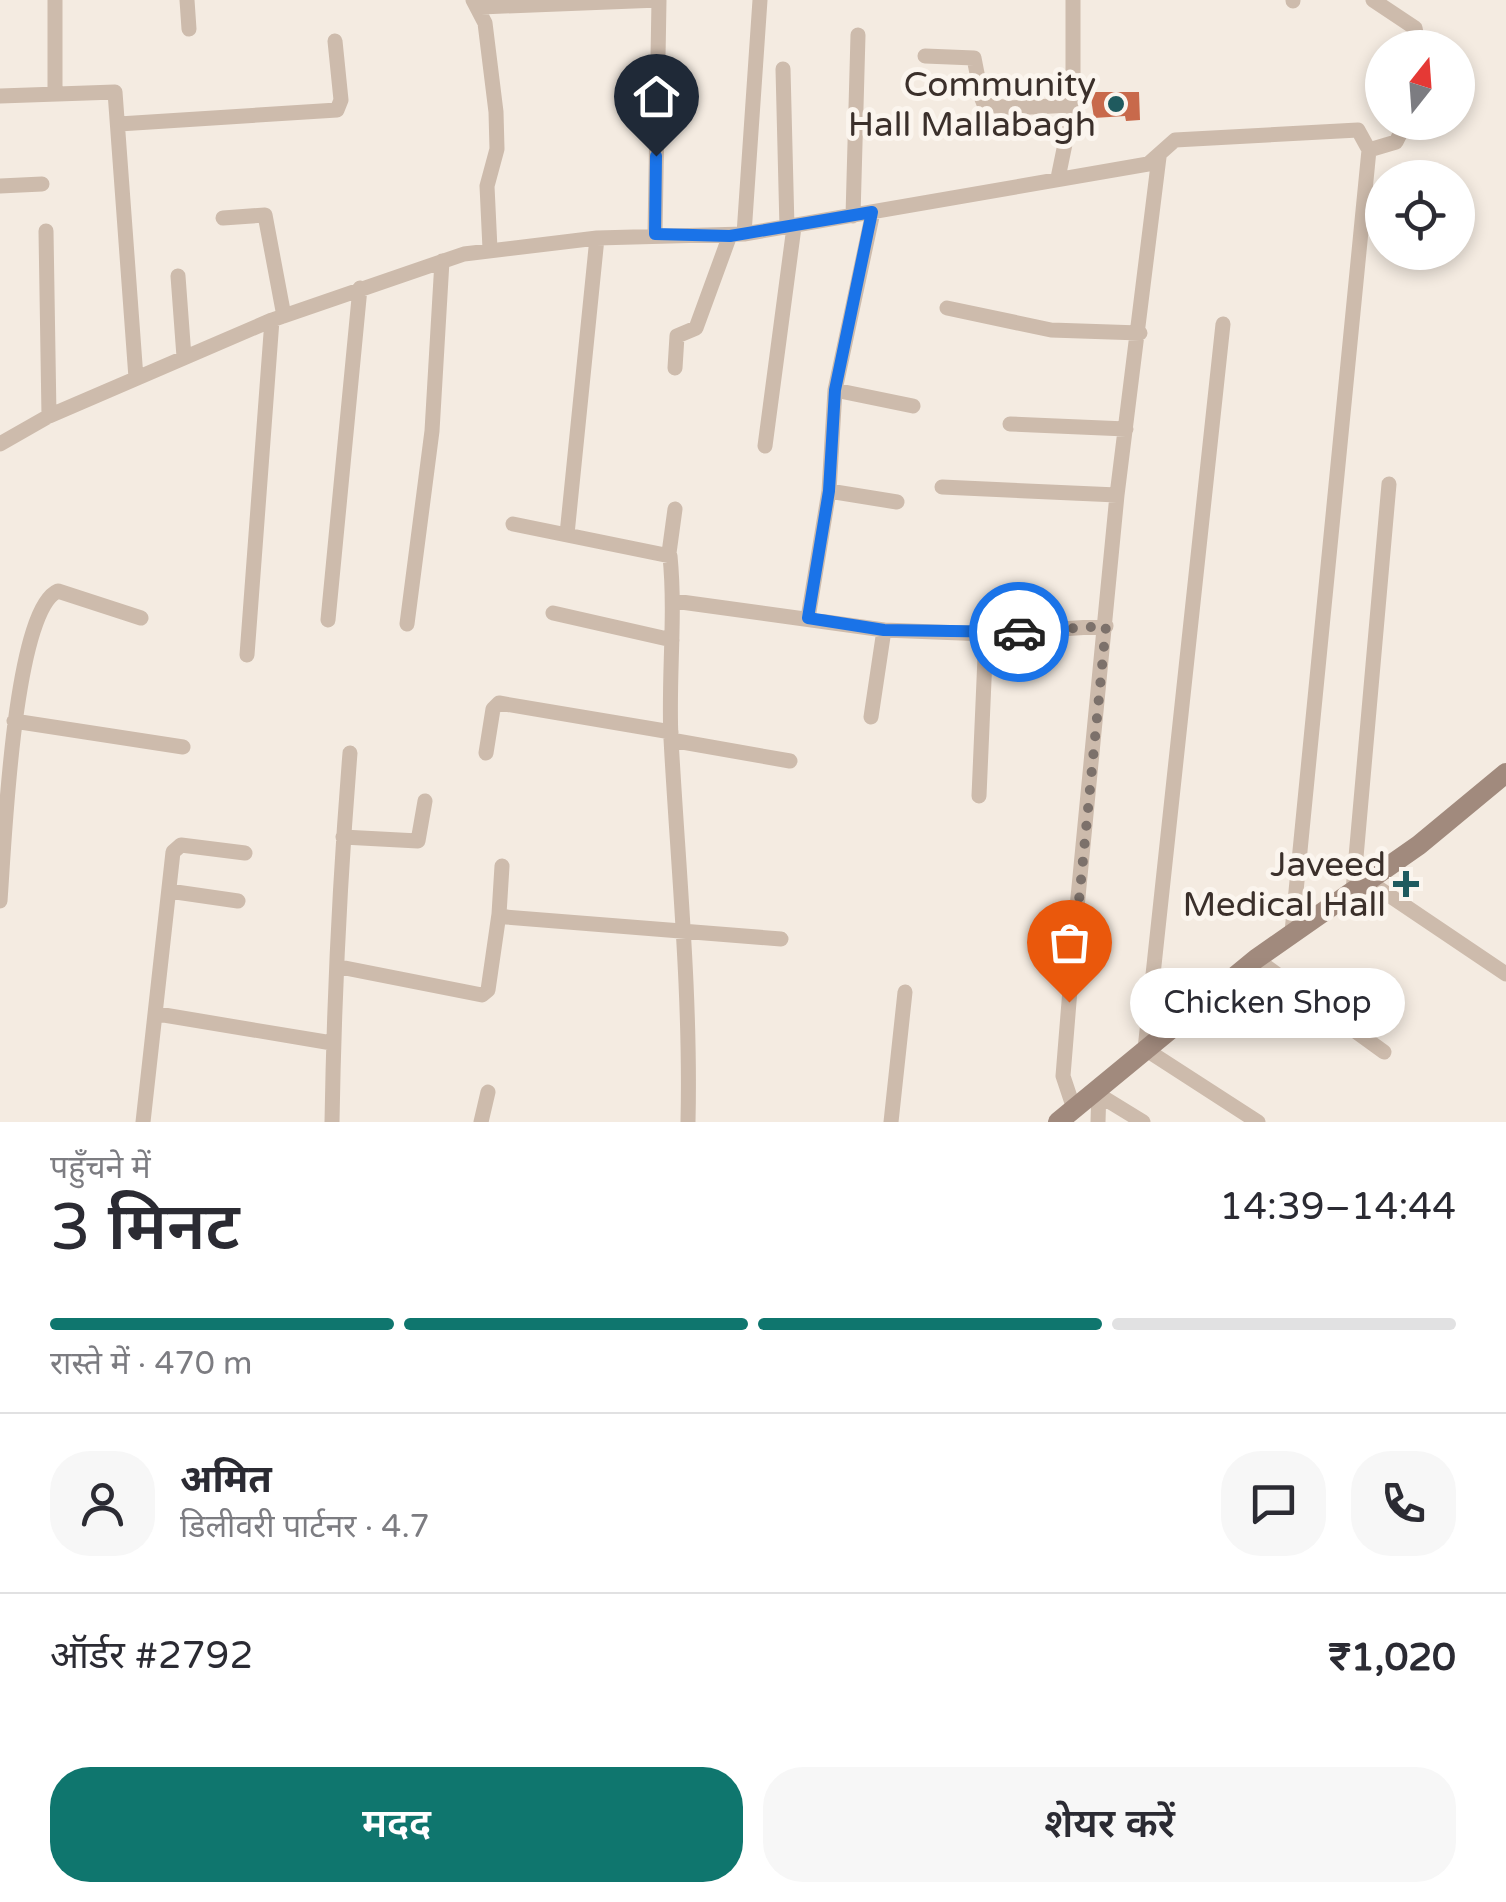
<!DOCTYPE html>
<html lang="hi">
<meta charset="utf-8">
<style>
body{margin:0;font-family:"Varela Round","Noto Sans Devanagari",sans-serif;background:#f7f7f7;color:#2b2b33;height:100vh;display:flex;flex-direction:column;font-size:38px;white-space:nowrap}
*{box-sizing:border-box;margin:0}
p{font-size:32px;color:#7c7c81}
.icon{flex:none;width:55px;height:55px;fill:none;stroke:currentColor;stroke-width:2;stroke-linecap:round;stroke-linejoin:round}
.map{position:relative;height:1122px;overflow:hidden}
.sheet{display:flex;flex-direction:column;background:#fff;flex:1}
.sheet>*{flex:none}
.needle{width:65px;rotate:17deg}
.buttons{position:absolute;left:1365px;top:30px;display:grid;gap:20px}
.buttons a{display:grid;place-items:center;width:110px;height:110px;border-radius:50%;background:#fff;box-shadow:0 5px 15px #0003;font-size:50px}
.pin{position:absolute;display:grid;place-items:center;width:85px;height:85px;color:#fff;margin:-102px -42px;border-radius:50% 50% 50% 0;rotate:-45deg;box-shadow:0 0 10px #0007}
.pin .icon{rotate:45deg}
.courier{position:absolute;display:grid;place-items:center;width:100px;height:100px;margin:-50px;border:8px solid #1a73e8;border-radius:50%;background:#fff;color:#222;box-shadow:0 2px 12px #0007}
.bubble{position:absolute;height:70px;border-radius:35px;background:#fff;box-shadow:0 5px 15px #0003;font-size:32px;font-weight:600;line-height:70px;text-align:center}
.summary em{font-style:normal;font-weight:600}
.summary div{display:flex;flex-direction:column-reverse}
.summary{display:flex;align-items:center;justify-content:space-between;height:170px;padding:0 50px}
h1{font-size:65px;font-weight:600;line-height:75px}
.bar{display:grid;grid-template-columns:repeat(4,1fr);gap:15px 10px;align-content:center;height:120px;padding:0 50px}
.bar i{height:12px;border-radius:8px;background:#e1e1e2}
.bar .on{background:#0f766e}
.bar p{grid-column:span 4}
.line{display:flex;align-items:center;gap:25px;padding:0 50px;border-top:2px solid #e1e1e2}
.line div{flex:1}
.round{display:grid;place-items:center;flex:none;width:105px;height:105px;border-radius:40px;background:#f7f7f7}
.cta{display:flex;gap:20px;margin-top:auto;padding:20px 50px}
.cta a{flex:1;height:115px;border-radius:40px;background:#0f766e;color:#fff;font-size:40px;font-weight:600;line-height:115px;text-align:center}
.cta a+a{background:#f7f7f7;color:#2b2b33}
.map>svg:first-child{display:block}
</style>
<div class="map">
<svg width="1506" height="1122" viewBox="0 0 1506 1122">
<rect width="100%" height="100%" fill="#f4ebe1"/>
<path fill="#c8694b" d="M1090,92H1139L1140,120L1126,121L1125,116L1094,118Z"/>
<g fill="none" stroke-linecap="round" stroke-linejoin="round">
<path stroke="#cdbbac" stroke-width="15" d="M187,0L189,29
M473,0L485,23L496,112L497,149L487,186L490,249
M1373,0L1415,28L1419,48
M1293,1V0
M481,7L659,0
M925,56L974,58L982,99L984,104L1009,108L1073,105
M783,69L787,228
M55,93V0
M0,96L115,92L136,378
M119,124L337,110L341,100L335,41
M1369,150L1396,142L1406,122
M1058,178L1073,105V0
M0,186L42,184
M853,216L858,35
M223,218L265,215L284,316
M46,231L49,416
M655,234L659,0
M744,234L760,0
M178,276L184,357
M947,308L1051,330L1140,333
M1223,324L1145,1049L1258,1122
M675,368L677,336L696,328L730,235
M835,390L913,406
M1010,424L1126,429
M0,444L49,416L272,320L464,254L597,238L744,234L1148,164L1175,140L1358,130L1369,150L1292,932
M765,446L794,227
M942,487L1117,495
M829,491L897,502
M513,524L670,556C676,617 668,678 671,739C678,867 691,994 688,1122
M567,534L597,238
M669,553L675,509
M674,601L884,630L986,634L1106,626
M553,613L672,640
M808,618L829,491L835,390L873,212
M328,620L360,288
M407,624L432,431L442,261
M247,655L272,320
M871,717L884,630
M14,721L183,747
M671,740L790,761
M486,753L493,709L499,703L671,732
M979,796L986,634
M343,837L418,841L425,801
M502,866L499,914L506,917L781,939
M1368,881L1506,974
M169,891L238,901
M1353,891L1389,484
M0,901C4,850 13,610 58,591L141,618
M1256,959L1384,1052
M340,967L482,995L488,990L499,914
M158,1014L332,1043
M1099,1095L1143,1122
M1074,1109L1063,1076L1075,928L1117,495L1159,157
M143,1122L173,852L181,845L245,853
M332,1122C334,1000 340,876 350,753
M481,1122L488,1092
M891,1122L905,992
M1098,1122L1099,1089"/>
<path stroke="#a18a7d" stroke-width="20" d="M1058,1122L1256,959L1419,845L1506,773"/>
</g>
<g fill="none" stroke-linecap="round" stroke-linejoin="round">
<path stroke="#7c716b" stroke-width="10" stroke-dasharray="0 18" d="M1019,632L1106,626L1069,1002"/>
<path stroke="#1a73e8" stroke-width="12" d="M656,156L655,234L730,236L872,212L835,390L829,491L808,618L884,630L1019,632"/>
</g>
<g fill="#1f5a5e" stroke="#fbf5ee" stroke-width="4">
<circle cx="1116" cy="104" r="10"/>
<path d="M1401 869h10v10h10v10h-10v10h-10v-10h-10v-10h10z"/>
</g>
<g text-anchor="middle" stroke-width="10" stroke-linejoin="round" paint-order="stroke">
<g font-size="35" fill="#3b302b" stroke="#fbf5ee" text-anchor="end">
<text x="1096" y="96">Community<tspan x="1096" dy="40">Hall Mallabagh</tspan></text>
<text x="1386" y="876">Javeed<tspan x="1386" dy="40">Medical Hall</tspan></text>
</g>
</g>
</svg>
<div class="buttons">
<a><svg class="needle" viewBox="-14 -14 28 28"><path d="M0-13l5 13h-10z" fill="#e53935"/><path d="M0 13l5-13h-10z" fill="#7c7c81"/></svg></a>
<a><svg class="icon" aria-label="locate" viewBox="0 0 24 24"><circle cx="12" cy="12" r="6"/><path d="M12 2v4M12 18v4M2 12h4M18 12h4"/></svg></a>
</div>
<div class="pin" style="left:1069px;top:1002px;background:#ea580c"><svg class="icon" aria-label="bag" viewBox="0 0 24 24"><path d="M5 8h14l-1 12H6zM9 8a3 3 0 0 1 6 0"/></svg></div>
<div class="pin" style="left:656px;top:156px;background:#1f2937"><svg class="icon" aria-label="home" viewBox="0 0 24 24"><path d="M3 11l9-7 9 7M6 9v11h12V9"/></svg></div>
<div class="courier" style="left:1019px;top:632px"><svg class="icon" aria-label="car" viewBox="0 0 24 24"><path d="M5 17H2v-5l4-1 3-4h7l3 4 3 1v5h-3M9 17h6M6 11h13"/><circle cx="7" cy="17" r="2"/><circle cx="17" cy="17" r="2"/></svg></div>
<div class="bubble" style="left:1130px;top:968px;width:275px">Chicken Shop</div>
</div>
<section class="sheet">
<div class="summary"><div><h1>3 मिनट</h1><p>पहुँचने में</p></div><em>14:39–14:44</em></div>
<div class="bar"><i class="on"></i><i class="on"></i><i class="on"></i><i></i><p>रास्ते में · 470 m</p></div>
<div class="line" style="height:180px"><a class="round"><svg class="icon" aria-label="person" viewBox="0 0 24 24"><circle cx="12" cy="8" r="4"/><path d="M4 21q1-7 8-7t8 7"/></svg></a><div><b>अमित</b><p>डिलीवरी पार्टनर · 4.7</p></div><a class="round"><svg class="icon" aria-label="chat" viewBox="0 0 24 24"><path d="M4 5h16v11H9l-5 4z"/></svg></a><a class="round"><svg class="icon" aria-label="phone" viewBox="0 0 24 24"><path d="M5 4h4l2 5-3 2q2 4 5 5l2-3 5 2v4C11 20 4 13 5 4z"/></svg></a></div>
<div class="line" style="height:130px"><div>ऑर्डर #2792</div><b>₹1,020</b></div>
<div class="cta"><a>मदद</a><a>शेयर करें</a></div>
</section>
